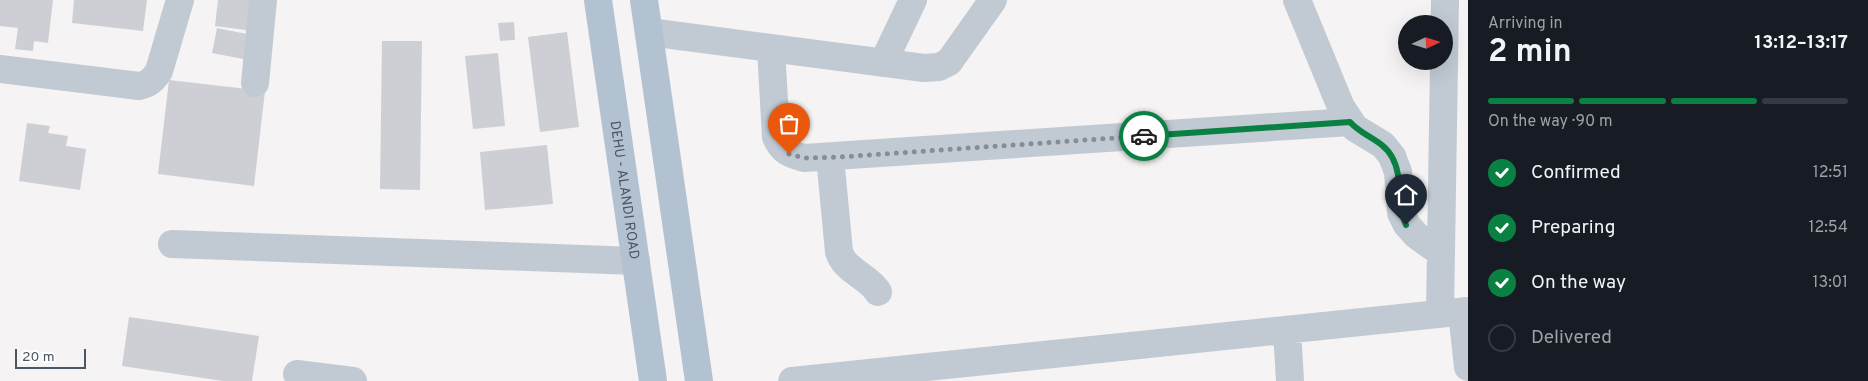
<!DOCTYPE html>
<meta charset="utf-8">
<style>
body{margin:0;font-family:Overpass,sans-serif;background:#242831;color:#f1f3f6;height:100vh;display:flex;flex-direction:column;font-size:19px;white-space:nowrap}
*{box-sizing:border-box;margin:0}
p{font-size:16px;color:#9ea1a6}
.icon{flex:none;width:28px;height:28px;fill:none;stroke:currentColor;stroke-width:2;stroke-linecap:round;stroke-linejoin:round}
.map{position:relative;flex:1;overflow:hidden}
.panel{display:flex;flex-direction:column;background:#171b24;width:400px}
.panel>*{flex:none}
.needle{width:32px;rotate:86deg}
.buttons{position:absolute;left:1398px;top:15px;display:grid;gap:10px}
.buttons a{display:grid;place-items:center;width:55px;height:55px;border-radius:50%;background:#171b24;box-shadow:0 5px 20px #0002;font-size:25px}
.scale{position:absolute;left:15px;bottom:12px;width:71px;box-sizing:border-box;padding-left:5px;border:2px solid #4a5661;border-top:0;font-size:14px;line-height:18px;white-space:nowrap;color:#4a5661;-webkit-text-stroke:4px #fff;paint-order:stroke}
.pin{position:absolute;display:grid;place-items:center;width:42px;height:42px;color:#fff;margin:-51px -21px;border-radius:50% 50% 50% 0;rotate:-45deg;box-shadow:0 0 5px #0007}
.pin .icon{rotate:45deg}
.courier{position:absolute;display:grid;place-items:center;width:50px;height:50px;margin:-25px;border:4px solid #0b8043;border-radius:50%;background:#fff;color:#222;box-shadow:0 1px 6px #0007}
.headline em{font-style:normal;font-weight:700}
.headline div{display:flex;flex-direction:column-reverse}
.headline{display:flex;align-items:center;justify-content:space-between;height:85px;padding:0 20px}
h1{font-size:32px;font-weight:700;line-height:38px}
.bar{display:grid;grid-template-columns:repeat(4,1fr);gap:8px 5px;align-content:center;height:60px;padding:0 20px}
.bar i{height:6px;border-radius:4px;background:#363941}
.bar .current{background:#0b8043}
.bar p{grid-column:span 4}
ol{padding:0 20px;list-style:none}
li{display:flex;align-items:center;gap:15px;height:55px}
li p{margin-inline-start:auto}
li .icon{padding:5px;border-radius:50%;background:#0b8043;color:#fff;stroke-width:4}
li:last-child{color:#9ea1a6}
li i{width:28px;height:28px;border:2px solid #363941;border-radius:50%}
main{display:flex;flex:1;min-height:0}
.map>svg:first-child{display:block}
</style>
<main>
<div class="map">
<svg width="1468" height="381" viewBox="0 0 1468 381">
<rect width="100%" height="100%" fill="#f5f3f3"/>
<path fill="#cdcfd5" d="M0,0H53L48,43L34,41L33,51L15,49L18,28L0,26Z
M74,0H147L143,31L72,23Z
M218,0H257L253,31L215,26Z
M514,22L515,40L500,41L498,23Z
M217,28L252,35L248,60L212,53Z
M567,32L579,127L540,132L528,37Z
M382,41H422L420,190L380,189Z
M498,53L505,126L473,129L465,56Z
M169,80L265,91L254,186L158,174Z
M27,123L50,126L48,133L68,136L66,146L86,149L80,190L19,181Z
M547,145L553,204L485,210L480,152Z
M129,317L259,336L252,381H223L122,366Z"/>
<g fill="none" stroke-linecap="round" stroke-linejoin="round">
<path stroke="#c1cad2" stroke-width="28" d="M1297,0L1341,107L1355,128L1383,145L1392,156L1398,172L1401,213L1407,225L1416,235L1441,253
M649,32L924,68L939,67L949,62L993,0
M771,49L776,137C782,151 789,154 804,158L1350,122
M883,63L913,0
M0,69L139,86C149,84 153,80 159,71L180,0
M255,83L263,0
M830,157L839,252C845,271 868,276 878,292
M172,244L636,261
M1462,312L1468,367
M1440,314L1445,0
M1287,330L1290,381
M297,374L353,381
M792,381L1468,311"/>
<g stroke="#b3c2d1" stroke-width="28">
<path id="s1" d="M598,0L653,381"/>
<path d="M644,0L699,381"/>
</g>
</g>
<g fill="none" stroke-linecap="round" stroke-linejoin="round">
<path stroke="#868d94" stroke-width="5" stroke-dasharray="0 9" d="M789,154L804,158L839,157L1144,136"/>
<path stroke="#0b8043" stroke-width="6" d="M1144,136L1350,122C1362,136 1383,140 1392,157C1404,178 1395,202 1406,225"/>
</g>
<g text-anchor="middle" stroke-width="4" stroke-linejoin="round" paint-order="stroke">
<g font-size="14" fill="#4a5661" stroke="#fff">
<text dy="5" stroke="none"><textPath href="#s1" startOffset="192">DEHU - ALANDI ROAD</textPath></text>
</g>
</g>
</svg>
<div class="buttons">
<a><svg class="needle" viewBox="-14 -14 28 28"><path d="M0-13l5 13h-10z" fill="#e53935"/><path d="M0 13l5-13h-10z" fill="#9ea1a6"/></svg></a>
</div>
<div class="scale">20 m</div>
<div class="pin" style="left:789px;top:154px;background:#ea580c"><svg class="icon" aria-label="bag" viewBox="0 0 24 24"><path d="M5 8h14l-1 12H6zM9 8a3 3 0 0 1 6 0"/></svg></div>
<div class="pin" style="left:1406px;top:225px;background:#1f2937"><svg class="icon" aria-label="home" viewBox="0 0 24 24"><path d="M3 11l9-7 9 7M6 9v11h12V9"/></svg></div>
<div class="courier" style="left:1144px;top:136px"><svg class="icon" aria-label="car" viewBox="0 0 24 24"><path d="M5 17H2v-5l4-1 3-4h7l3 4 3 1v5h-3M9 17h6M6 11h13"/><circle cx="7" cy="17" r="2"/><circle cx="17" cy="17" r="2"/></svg></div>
</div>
<section class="panel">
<div class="headline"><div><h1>2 min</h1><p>Arriving in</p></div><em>13:12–13:17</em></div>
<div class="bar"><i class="current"></i><i class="current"></i><i class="current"></i><i></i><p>On the way · 90 m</p></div>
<ol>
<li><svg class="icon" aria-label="check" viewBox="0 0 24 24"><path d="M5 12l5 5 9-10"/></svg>Confirmed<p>12:51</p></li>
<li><svg class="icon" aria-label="check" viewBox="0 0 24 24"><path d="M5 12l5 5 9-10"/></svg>Preparing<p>12:54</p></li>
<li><svg class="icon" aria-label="check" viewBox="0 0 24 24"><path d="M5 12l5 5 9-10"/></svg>On the way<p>13:01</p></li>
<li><i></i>Delivered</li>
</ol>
</section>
</main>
